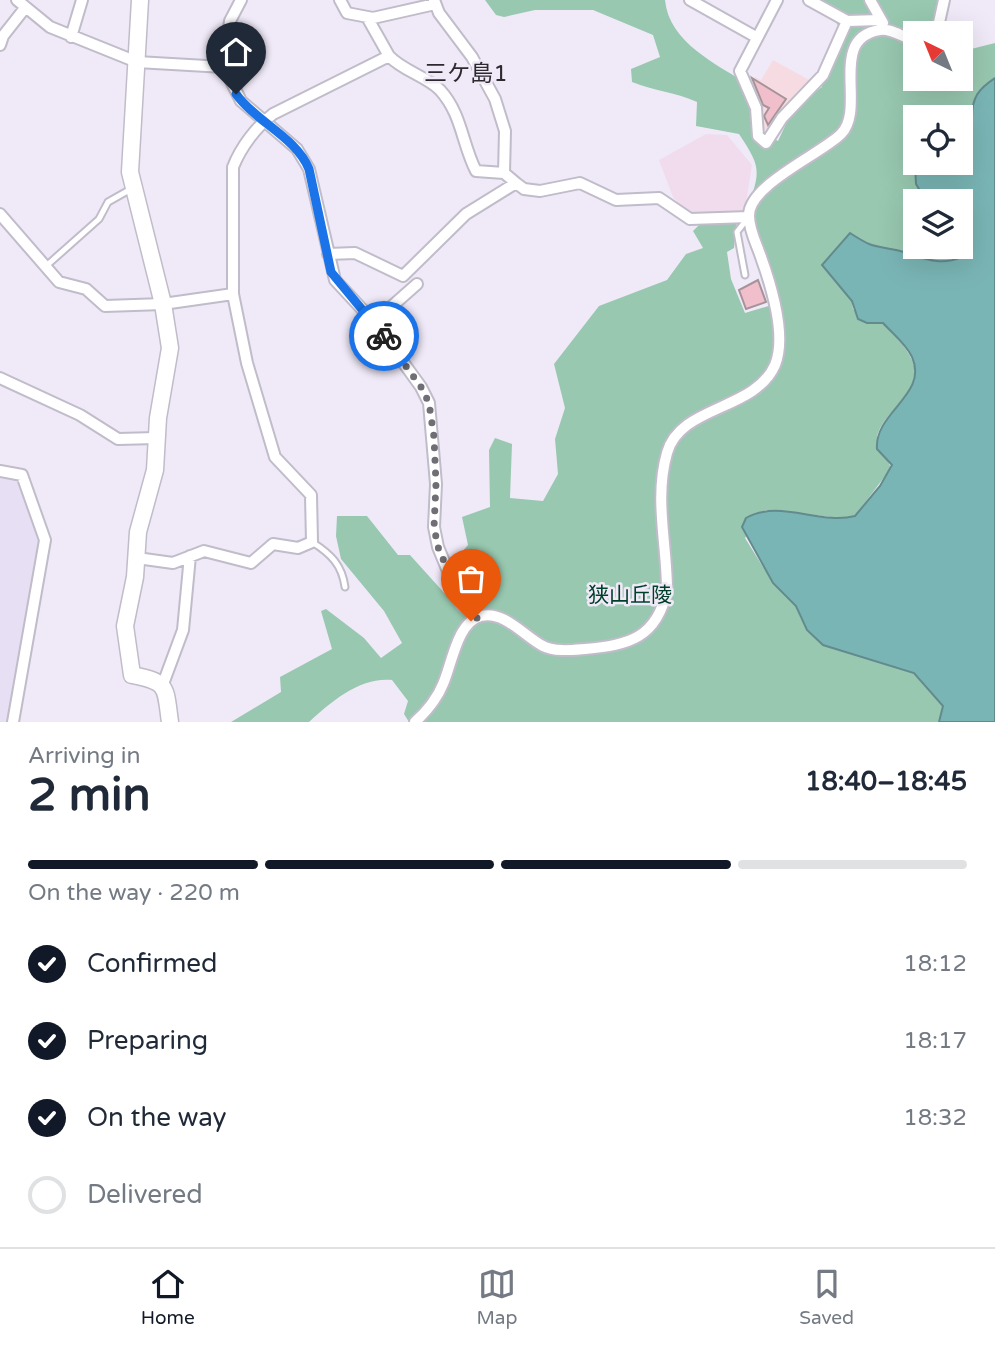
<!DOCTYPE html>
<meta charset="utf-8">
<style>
body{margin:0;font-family:"Varela Round","Noto Sans JP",sans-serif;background:#f2f2f3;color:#1f2937;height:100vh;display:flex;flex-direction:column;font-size:26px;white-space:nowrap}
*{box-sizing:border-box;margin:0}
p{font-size:23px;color:#747a83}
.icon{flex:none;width:38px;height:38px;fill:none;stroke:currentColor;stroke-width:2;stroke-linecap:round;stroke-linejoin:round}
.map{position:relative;height:722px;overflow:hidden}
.drawer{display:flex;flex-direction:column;background:#fff;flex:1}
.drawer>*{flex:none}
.needle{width:46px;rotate:317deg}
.controls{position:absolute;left:903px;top:21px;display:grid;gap:14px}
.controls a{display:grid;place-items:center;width:70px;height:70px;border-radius:0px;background:#fff;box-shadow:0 7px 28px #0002;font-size:35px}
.pin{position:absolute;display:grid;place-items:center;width:60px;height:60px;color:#fff;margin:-72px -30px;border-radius:50% 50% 50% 0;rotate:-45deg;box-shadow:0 0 7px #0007}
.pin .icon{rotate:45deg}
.courier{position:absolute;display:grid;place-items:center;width:70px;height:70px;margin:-35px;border:5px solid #1a73e8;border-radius:50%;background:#fff;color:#222;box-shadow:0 2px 9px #0007}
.head em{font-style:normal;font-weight:700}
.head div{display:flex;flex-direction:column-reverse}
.head{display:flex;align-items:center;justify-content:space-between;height:119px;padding:0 28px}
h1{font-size:46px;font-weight:700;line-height:52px}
.bar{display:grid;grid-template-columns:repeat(4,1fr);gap:10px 7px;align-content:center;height:84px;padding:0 28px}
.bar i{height:9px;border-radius:5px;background:#e0e1e3}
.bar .current{background:#111827}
.bar p{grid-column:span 4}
ol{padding:0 28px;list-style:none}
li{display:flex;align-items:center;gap:21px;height:77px}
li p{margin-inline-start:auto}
li .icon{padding:7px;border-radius:50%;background:#111827;color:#fff;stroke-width:4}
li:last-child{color:#747a83}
li i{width:38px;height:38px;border:4px solid #e0e1e3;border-radius:50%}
.menu{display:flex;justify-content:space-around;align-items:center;height:98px;border-top:2px solid #e0e1e3;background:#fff;font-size:19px;color:#747a83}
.menu a{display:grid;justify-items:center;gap:4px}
.menu .current{color:#111827}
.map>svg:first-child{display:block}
</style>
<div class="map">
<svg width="995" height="722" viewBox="0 0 995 722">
<rect width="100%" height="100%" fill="#f0eaf8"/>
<path fill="#f6dce2" d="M773,60L811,81L770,133L757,125L751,85L755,77L761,80Z"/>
<path fill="#f0dcec" d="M706,134L727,135L752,165L744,215L689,214L673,197L659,160Z"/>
<path fill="#e7dff4" d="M0,473L21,477L42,540L26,614L9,722H0Z"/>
<path fill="#98c8b0" d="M485,0H665C669,43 717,64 749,85L755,128L778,141L794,107L822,87L825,56L839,27L822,0H941L932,25L936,33H915V79H961V48L967,50L995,43V78C978,89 972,98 972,118L961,123V117H915C915,145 908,179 926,201H915V247H961V257L940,262L922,260L867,244L835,281L852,301L853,309L873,323H883C901,343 929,367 907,395C896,410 883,417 877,436L891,468L855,516L840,518L765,510L745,538L773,583L796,606L801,619L823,645L914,673L943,706L939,722H409L404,714L408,701L392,680C360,677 332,701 309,722H231L281,692L280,677L332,649L321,611L326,609L364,638L381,658L402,643L384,611L341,559L336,536L337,516H367L398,555H410L456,606L460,586L455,560L468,545L462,517L490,507L489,450L495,438L512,444L510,498L543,501L558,474L555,439L565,408L554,364L599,306L667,280L686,254L703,248L693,231L704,220L737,221L734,248L727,252L731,279L745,313L772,305L754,228L755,215L747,209C761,171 761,167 739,134L696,126L697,102C676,92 654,91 632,82L631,69L660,57L653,35L593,10H535L504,17L496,15Z"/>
<path fill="#7ab5b5" stroke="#638b8d" stroke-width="2" d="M995,78V722H939L943,706L914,673L823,645L807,630L796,606L773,583L742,527L746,518C779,499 820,525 855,516L880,486L892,465L877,449C874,412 929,395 912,357C906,344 892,333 883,323H867L858,319L852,301L822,265L850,233C873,248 872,245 896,250C919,255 937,268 961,257V201H926L916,184L915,163H961V123L972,117C972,98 978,89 995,78Z"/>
<path fill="#f1becc" stroke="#a49498" stroke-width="2" d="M752,78L786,99L768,125L764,116L769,108L763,105Z
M758,280L766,302L746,309L739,290Z"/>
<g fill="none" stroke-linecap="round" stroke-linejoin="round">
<g stroke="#c1bcc9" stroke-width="9">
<path id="lane" d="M45,267L99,219L108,202L131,189
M745,275L737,232L747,219
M312,542C331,554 342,565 345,587"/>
</g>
<g stroke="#c1bcc9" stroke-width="14">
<path id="street" d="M17,0L50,27L137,62L224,67L230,21L241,0
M340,0L347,13L373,18L435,4
M434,0L439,13L472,57L495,99L505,131L504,173L516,183
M690,0L756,37
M777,0L740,71L756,108L758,136L766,143L782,118L823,75L847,21
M809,0L847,21L880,20
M870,0L883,23
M933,33L938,27L944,0
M71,37L82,0
M0,45L3,36L25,8
M389,56C403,71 426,76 440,90C462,114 462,144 476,171L504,173
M224,67L241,101L297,149L309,169L335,280L374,322L421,387L429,403L436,484L434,527L438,547L462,605L481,616
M0,214L59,282L86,289L105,306L163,304L233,294V167C241,147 256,127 273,114L389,56L367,17
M328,254L355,253L403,276L466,214L516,183L524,189L540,191L580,183L616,200L659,198L690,219L749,217
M374,322L417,284
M0,378L80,415L118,439L156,438
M0,471L22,475L45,540L13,722
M137,558L173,563L204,551L251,563L273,544L298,548L312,542L311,495L275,457L247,363L233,294
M163,684L183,630L190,556
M415,722C427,711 437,699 443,684C452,664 457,622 481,616C504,610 525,637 543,646C555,652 572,650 585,649C629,645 657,638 667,590C667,544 654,498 667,453C680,405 755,411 775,365C787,336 771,285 761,257C757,245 749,230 749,216C748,185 821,154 841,134C867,108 827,38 880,30C892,28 903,38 915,40"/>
</g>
<g stroke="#c1bcc9" stroke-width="19">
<path id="secondary" d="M140,0L130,172L163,304L170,348L158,418L155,470L138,532L135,577L125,626L132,675C169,682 165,687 170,722"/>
</g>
<use href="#lane" stroke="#fff" stroke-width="5"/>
<use href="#street" stroke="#fff" stroke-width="10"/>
<use href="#secondary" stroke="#fff" stroke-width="16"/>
</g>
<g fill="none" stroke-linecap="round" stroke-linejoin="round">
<path stroke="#716d75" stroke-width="7" stroke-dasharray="0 12.6" d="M384,336L421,387L429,403L434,437L436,484L434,527L438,547L462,605L481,616L471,621"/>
<path stroke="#1a73e8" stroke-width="9" d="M236,94C256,122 296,137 309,169L331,272L384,336"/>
</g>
<g text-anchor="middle" stroke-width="5" stroke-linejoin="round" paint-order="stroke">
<g font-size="21" fill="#004029" stroke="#f0eaf8">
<text x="630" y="602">狭山丘陵</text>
</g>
<g font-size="23" fill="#2c292f" stroke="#f0eaf8">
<text x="466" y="81">三ケ島1</text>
</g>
</g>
</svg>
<div class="controls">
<a><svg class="needle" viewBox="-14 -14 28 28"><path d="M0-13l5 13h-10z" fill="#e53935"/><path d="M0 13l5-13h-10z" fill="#747a83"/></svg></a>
<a><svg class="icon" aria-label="locate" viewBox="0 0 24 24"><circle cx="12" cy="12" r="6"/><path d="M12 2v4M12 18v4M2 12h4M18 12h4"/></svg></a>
<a><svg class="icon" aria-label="layers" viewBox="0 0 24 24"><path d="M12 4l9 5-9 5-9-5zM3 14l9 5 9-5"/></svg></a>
</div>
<div class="pin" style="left:471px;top:621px;background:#ea580c"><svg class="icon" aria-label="bag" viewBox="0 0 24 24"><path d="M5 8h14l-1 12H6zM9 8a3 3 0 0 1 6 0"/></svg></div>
<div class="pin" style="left:236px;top:94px;background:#1f2937"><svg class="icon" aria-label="home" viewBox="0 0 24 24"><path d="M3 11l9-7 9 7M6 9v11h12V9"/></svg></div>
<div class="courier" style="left:384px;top:336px"><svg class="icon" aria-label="bike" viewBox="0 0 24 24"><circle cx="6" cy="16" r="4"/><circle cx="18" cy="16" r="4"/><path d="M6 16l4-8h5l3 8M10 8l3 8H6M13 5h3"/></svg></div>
</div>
<section class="drawer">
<div class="head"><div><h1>2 min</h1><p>Arriving in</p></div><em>18:40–18:45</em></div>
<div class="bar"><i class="current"></i><i class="current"></i><i class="current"></i><i></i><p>On the way · 220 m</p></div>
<ol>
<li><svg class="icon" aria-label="check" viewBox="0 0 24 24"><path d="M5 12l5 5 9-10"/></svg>Confirmed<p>18:12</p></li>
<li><svg class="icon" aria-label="check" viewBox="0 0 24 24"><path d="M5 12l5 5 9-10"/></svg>Preparing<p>18:17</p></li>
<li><svg class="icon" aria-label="check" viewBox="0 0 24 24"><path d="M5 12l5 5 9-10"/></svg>On the way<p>18:32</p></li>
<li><i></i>Delivered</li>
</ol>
</section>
<nav class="menu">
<a class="current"><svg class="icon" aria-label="home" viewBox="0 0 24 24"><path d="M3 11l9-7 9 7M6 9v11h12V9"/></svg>Home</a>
<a><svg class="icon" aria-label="map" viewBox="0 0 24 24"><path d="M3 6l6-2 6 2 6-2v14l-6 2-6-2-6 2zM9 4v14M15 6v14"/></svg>Map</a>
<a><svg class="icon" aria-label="saved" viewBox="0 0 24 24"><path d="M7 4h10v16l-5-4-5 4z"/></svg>Saved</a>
</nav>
